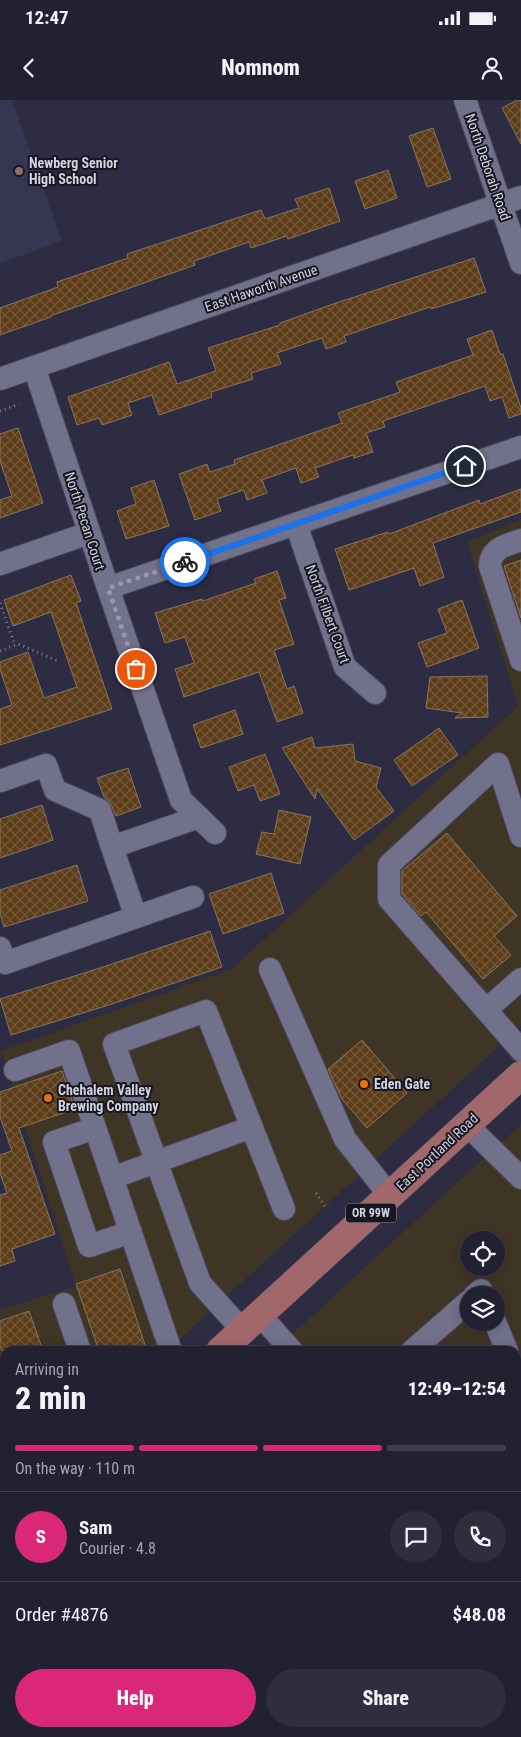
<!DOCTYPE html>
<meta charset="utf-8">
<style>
body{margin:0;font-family:"Roboto Condensed",sans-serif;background:#2e2e3e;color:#f1f3f6;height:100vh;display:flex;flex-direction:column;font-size:19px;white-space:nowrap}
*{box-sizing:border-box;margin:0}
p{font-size:16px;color:#a2a3ac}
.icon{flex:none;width:28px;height:28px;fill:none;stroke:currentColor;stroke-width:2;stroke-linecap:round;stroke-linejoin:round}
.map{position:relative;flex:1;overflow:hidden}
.details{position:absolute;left:0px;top:1246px;width:521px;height:391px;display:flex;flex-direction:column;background:#222132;border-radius:15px 15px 0 0;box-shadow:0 2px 12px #0003,0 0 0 1px #3f3e4d}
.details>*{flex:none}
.fabs{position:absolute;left:460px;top:1131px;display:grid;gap:10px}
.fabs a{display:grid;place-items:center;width:45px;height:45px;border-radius:50%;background:#222132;box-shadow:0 2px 12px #0003,0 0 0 1px #3f3e4d;font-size:25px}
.pin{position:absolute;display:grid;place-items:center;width:42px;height:42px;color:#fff;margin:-21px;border:2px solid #fff;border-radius:50%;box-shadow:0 1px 5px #0007}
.courier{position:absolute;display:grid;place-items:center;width:50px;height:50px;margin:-25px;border:4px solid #1a73e8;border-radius:50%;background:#fff;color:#222;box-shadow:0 1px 6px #0007}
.summary em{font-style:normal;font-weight:800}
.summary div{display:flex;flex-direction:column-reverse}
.summary{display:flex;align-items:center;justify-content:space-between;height:85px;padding:0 15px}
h1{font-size:32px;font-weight:800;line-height:38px}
.bar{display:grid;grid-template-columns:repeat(4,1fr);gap:8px 5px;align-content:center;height:60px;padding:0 15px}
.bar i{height:6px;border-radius:4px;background:#3f3e4d}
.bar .active{background:#db2777}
.bar p{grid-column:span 4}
.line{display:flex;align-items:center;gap:12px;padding:0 15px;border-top:1px solid #3f3e4d}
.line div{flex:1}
.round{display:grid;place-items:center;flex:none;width:52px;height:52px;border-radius:26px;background:#2e2e3e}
.primary-button{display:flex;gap:10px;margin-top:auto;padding:10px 15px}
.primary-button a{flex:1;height:58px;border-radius:30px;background:#db2777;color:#fff;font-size:20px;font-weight:800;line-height:58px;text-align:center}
.primary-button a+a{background:#2e2e3e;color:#f1f3f6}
.status{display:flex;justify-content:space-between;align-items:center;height:35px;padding:0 25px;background:#222132;direction:ltr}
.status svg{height:14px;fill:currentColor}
header{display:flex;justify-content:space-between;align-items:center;height:65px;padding:0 15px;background:#222132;font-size:22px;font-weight:800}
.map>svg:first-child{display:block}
</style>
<div class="status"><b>12:47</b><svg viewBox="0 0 49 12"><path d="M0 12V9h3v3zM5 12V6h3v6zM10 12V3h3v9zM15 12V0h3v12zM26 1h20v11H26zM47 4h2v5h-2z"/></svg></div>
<header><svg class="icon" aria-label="back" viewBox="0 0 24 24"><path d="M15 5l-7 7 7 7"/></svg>Nomnom<svg class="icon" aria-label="person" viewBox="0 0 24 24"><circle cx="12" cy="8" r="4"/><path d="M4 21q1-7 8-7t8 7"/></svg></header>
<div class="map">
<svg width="521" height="1637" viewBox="0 0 521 1637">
<defs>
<pattern id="building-cross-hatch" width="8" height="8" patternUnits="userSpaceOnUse" patternTransform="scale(1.25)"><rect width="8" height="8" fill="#5d3d18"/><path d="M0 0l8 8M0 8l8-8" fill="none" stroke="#735839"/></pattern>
</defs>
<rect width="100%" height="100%" fill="#2d2c43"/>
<path fill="#3f3525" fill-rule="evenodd" d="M521,419V926L167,1251H5V1400L0,1405V1210L76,1186L1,951L232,869L518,606L467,442Z
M521,1024V1637H0V1503L5,1499V1632H516V1251H274ZM469,1140H496V1168H469ZM469,1195H496V1222H469Z"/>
<path fill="#363552" d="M0,0H12L62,141L0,163Z"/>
<path fill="url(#building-cross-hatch)" stroke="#89745e" d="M517,0H521V44L502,8Z
M433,28L451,79L427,87L409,36Z
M388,70L397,98L365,109L355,81Z
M329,88L340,121L288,139L287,136L251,148L249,142L194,161L195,165L50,216L51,217L0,235V208L58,187L57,182L128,158L127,154L261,110L265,119L299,108L295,99Z
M474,158L486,192L431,209L430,207L344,236L346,242L326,249L322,238L277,253L281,264L251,273L253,279L211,292L212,297L159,315L152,295L128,303L132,315L102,325L99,318L77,325L68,297L169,262L177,284L216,271L208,248L280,225V223L333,204Z
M492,230L500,254H503L521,308V314L509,318L502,297L490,301L485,286L383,321L385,327L366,333L373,352L354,358L353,355L315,368L319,377L301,383L296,368L262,380L267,393L247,400L244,390L217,399L221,411L195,420L179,374L207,364L210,372L235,364L234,360L342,323L338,313L400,292L396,282L473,255L467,239Z
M18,328L43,403L0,418V400L12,396L0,361V334Z
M154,380L169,426L126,439L117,411L136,404L131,388Z
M521,389V412L433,443L444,477L420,486L414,468L349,490L335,449L388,432L389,434L479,400L480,404Z
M521,460V518L504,466Z
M277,471L286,498L279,500L294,544L274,550L287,589L294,586L303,613L277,622L259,572L184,597L175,569L194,563L185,537L165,543L155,513L202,499L203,501L256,483L254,479Z
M71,475L81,501L76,503L112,609L0,645V609L12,605L0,569V562L28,552L44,598L77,587L51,512L13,526L4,500Z
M462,500L479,548L427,567L418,543L447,533L438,509Z
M487,576L488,617L455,618L462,613L426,608L430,577Z
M235,610L243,634L201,648L193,625Z
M439,628L458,655L412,686L394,660Z
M312,637L315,648L353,644L355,661L381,668L376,687L394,711L354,740L317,689L315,699L282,648Z
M265,654L280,694L260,701L254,685L238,691L229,667Z
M128,668L141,707L116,716L110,702L104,697L97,678Z
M42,705L53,740L0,758V719Z
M279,710L311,717L300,764L256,754L262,732L274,734Z
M447,733L517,816L494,836L511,855L483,879L426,812L421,816L402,794V771Z
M77,765L88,801L4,827L0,813V790Z
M271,773L284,813L223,834L209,794Z
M210,831L222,867L109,905L11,935L0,899L97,869Z
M362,940L407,993L367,1028L342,999L328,969Z
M62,971L75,1009L19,1028L55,1134L12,1149L15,1161L0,1166V1095L7,1093L0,1073V1055L12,1051L0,1017V992Z
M120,1169L147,1251H99L76,1184Z
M29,1211L43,1251H2L0,1245V1221Z"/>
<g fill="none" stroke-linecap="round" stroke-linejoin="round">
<g stroke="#4b495d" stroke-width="24">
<path id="minor" d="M465,0L521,163
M34,267L108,488L181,700L215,733
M0,279L521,97
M296,424L345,567L375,593
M521,440C507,445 490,448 490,466L521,560
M0,464L89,433
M108,488L521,347
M0,681L46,665L55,690L100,710L112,747L199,717
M521,736L498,664L389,765V799L521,950
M112,747L136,817
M0,848L5,863L193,797
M270,869L345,1039L390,1096
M486,910L521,879
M15,970L69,951L171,1251
M467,1025L521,1078
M95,1028L54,1042L89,1146L131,1132
M112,1078L252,1027
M475,1195L481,1190L483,1195
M64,1204L80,1251
M260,1215L292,1251
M495,1222L507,1251
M243,1231L200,1183L114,944L206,911L284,1109
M412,1251L469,1201
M516,1275L521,1286
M3,1340H5
M516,1437L521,1432
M516,1521L521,1517
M0,1534L5,1540
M105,1632L114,1637
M491,1632L493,1637
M316,1637L321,1632
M391,1637L397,1632"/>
</g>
<g stroke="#4b495d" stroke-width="29">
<path id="major" d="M220,1251L521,975
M0,1430L5,1426
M0,1474L5,1469"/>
</g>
<path stroke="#807f92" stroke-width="3" stroke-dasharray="1 4" stroke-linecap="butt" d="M0,311L19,304
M0,503L15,545
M0,551L18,544L58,561
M316,1093L326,1108"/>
<use href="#minor" stroke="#72718c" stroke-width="22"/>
<use href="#major" stroke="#a1686c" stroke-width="28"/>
</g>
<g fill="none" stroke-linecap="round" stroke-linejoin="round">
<path stroke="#9898aa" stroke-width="5" stroke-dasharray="0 9" d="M136,569L108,488L185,462"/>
<path stroke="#1a73e8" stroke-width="6" d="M185,462L465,366"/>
</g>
<circle fill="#8d6e63" stroke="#161620" stroke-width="2" cx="19" cy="71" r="5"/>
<g fill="#e8710a" stroke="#161620" stroke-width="2">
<circle cx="364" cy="984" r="5"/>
<circle cx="48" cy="998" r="5"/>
</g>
<g text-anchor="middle" stroke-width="4" stroke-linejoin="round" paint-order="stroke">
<rect fill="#161620" stroke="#9a9aa7" stroke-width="1" x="346" y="1103.5" width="50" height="19" rx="4"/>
<g font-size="12" font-weight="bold" fill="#d2d2e1">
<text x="371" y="1117">OR 99W</text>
</g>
<g font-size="14" font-weight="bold" fill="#d2d2e1" stroke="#161620" text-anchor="start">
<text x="29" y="68">Newberg Senior<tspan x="29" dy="16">High School</tspan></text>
<text x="374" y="989">Eden Gate</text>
<text x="58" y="995">Chehalem Valley<tspan x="58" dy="16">Brewing Company</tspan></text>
</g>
<g font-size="14" fill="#d2d2e1" stroke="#161620">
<text transform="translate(488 67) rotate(71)" y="5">North Deborah Road</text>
<text transform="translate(261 188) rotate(-19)" y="5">East Haworth Avenue</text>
<text transform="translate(85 421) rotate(72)" y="5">North Pecan Court</text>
<text transform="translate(328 514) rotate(70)" y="5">North Filbert Court</text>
<text transform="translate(437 1052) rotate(-43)" y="5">East Portland Road</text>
</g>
</g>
</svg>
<div class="fabs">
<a><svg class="icon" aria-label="locate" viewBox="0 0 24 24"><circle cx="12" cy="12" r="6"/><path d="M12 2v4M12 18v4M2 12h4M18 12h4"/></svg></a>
<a><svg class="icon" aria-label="layers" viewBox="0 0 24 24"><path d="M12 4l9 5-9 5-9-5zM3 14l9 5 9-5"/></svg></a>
</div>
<div class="pin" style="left:136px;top:569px;background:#ea580c"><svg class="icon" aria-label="bag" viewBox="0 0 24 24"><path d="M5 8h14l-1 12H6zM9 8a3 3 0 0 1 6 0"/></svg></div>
<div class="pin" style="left:465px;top:366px;background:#1f2937"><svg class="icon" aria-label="home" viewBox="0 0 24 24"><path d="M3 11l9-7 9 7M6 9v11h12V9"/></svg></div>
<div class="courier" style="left:185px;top:462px"><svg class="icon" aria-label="bike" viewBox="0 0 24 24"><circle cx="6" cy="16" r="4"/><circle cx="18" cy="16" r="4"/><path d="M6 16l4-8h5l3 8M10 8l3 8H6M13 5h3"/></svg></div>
<section class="details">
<div class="summary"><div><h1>2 min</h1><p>Arriving in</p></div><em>12:49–12:54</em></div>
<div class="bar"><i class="active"></i><i class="active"></i><i class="active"></i><i></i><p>On the way · 110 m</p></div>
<div class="line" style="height:90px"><b class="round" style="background:#db2777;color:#fff">S</b><div><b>Sam</b><p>Courier · 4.8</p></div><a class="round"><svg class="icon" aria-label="chat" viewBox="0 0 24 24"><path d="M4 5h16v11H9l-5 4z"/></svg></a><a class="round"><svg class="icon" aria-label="phone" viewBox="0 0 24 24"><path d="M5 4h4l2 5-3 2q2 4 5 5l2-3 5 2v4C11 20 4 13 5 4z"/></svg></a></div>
<div class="line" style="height:65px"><div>Order #4876</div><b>$48.08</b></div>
<div class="primary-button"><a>Help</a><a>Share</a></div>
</section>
</div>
